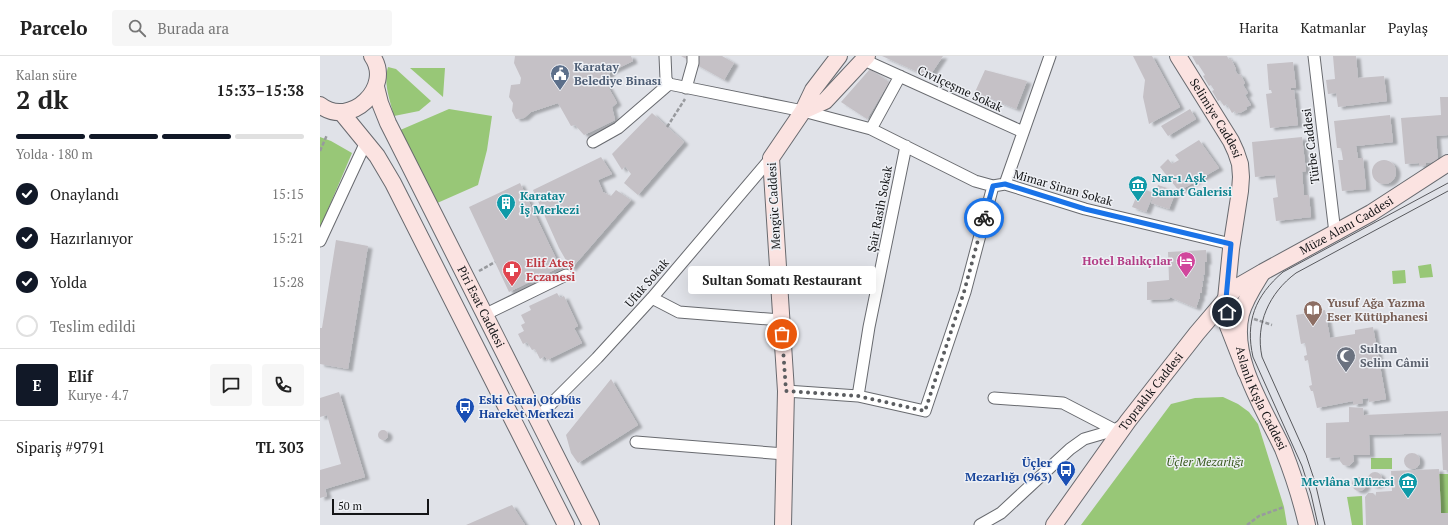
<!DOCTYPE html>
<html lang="tr">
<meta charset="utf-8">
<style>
body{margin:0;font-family:"PT Serif",serif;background:#f6f6f6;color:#222;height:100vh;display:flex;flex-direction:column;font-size:15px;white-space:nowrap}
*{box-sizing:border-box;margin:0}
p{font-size:13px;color:#767676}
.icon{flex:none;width:22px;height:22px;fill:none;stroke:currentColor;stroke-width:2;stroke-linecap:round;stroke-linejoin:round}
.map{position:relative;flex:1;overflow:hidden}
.details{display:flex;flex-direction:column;background:#fff;width:320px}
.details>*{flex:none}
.scale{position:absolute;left:12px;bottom:10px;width:97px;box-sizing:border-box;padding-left:4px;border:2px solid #141517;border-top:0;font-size:11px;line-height:14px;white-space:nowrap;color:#141517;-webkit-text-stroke:3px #eef0f5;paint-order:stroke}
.pin{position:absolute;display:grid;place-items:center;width:34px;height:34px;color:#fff;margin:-17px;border:2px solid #fff;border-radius:50%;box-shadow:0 1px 4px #0007}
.courier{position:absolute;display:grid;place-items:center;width:40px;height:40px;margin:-20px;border:3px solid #1a73e8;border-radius:50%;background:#fff;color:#222;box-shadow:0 1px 5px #0007}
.bubble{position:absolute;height:28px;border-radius:4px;background:#fff;box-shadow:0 4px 16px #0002;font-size:13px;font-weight:700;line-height:28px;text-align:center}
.headline em{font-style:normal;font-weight:700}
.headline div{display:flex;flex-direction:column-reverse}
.headline{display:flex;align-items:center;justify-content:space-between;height:68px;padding:0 16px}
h1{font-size:26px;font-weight:700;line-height:30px}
.bar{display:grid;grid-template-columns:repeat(4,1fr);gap:6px 4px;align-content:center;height:48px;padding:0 16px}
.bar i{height:5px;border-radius:3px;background:#e0e0e0}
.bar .active{background:#111827}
.bar p{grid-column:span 4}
.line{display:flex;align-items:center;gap:10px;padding:0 16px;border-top:1px solid #e0e0e0}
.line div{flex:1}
.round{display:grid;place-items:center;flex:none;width:42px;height:42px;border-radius:4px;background:#f6f6f6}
ol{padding:0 16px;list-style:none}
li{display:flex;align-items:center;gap:12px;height:44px}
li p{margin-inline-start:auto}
li .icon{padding:4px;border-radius:50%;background:#111827;color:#fff;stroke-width:4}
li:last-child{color:#767676}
li i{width:22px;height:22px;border:2px solid #e0e0e0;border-radius:50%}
header{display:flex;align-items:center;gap:24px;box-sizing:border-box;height:56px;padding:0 20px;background:#fff;border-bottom:1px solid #e0e0e0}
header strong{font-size:19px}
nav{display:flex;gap:22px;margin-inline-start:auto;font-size:14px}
.search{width:280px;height:36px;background:#f6f6f6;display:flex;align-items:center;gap:10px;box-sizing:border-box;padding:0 14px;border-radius:4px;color:#767676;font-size:15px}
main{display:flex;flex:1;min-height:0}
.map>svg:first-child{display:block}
</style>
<header>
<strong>Parcelo</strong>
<div class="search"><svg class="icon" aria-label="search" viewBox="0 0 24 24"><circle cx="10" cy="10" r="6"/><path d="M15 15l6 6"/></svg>Burada ara</div>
<nav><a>Harita</a><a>Katmanlar</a><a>Paylaş</a></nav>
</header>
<main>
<section class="details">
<div class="headline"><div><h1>2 dk</h1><p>Kalan süre</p></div><em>15:33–15:38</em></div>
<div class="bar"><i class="active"></i><i class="active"></i><i class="active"></i><i></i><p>Yolda · 180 m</p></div>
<ol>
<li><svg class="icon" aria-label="check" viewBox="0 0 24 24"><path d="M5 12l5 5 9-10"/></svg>Onaylandı<p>15:15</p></li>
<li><svg class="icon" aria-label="check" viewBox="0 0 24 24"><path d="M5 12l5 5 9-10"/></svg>Hazırlanıyor<p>15:21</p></li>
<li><svg class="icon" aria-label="check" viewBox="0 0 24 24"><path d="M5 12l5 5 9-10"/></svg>Yolda<p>15:28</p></li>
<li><i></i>Teslim edildi</li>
</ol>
<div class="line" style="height:72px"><b class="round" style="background:#111827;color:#fff">E</b><div><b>Elif</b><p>Kurye · 4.7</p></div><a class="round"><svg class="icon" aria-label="chat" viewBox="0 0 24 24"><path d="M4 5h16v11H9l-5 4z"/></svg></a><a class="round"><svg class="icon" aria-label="phone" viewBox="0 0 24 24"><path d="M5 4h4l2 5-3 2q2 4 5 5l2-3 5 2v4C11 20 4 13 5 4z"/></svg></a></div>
<div class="line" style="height:52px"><div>Sipariş #9791</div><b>TL 303</b></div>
</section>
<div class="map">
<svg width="1128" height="469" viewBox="0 0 1128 469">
<defs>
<filter id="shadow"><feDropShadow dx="4.5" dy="2.5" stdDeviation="1" flood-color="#0004"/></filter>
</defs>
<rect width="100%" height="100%" fill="#e0e2e8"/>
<path fill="#98c777" d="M68,11L76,13L111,45L99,55L74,60C70,44 63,27 68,11Z
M90,12H125L123,41Z
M129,53L172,60L167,94L158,129L115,148L78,75Z
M0,81L11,85L32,97L0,172Z
M1111,208L1113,221L1100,222L1098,210Z
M1085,214L1086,227L1073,228L1072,215Z
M903,341L918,348L929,356L938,368L964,451L967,469H761L851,348L875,342Z
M1051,402H1072V413H1051Z
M1119,418H1128V457H1121Z
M1042,440L1043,469H1032L1027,441Z"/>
<path fill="#c5c1c6" filter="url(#shadow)" d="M195,0H311L313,5L290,16L286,27L297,47L292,51L295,64L264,79L255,69L251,70L238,47L211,56L204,62L196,63L192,55L193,47L189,41L191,29L200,28L201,22L194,7Z
M361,0H402L414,7L404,24Z
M562,0H623L609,21Z
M813,0H832L860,51L829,68L823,41L825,24Z
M872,0H907L909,4L911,3L916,13L915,14L918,19L920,18L925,27L923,29L928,37L925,39L931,49L926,51L927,53L920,57L919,56L916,58L915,55L912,57L907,48L904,50L900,44L898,45L892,35L894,34L891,29L889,30L883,20L885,19L878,8L877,9Z
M1013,0H1036L1038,22L1064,20L1067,45L1018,51L1016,37L1008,38L1006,24L1015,23Z
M973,6L976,32H971V34H974L978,69L950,72L946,38L952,37L951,34H949L947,8Z
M550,13L569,26L547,63L521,46Z
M665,14L707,25L696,53L655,36Z
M1120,41H1128V79L1116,80L1118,105L1106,107V109L1099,110V107L1085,108L1081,62L1121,59Z
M870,53L876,63L848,80L841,70Z
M332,57L364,86L318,139L304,127L311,118L305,110L302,114L292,98Z
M1070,59L1073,86L1036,90L1038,102H1043L1046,133L1022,135L1018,104H1023L1021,92H1017L1014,65Z
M982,81L986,115L982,116L984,139H989L991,161L956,165L953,142L958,141L955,119L935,121L932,86Z
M879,84L899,112L859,135L840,111L848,103L852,108L859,104L855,99Z
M281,101L292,118L278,124L283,136L291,140L296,134L311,144L251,213L239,192L213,134Z
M1052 116a12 12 0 1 1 24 0a12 12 0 1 1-24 0Z
M200,127L240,211L189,236L149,151Z
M838,129L856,135L849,153L831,147Z
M820,132L834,137L826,156L812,151Z
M16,184L48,190L28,313L0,308V272H2Z
M886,194L887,206H885V218L883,219L884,225H882L883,231H882V237H880V243H879L876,252L850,241L849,243L827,244V226L849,224L848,196Z
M237,237L240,242L244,240L258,270L254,272L262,287L227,304L225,300L220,303L215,293L212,294L207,286L203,288L198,278L204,275L201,269L205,267L201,259L211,254L209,250Z
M1005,254L1010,282L1035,278V274L1053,271L1066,343L1049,346L1048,342L1042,343L1043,347L1033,349V345L997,352L993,335H991L989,330L992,329L988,304L985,305L984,300L987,299L985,287L981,288L976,259Z
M291,323L318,369L258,407L251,397L246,379Z
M19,336L45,421L5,433L7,440L0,442V414L21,408L7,359L0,361V342Z
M1029,351L1043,352L1044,359L1128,355V414H1123L1121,377L1049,379L1050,399H1033L1034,405L1029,410L1023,409L1020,405V401L1006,402V367L1029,366Z
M58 379a5 5 0 1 1 10 0a5 5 0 1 1-10 0Z
M1084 405a8 8 0 1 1 16 0a8 8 0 1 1-16 0Z
M1119,413L1121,457H1128V469H1046L1045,441L1048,437H1053L1056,440V436L1072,435L1071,415Z
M1048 423a7 7 0 1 1 14 0a7 7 0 1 1-14 0Z
M1032 428a7 7 0 1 1 14 0a7 7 0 1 1-14 0Z
M192,449L205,469H146Z"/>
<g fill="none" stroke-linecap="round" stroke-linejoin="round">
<g stroke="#686a6f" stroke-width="13">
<path id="street" d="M345,0L346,23L349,28L483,55L551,73L655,125L673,130L685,128L765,153L911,188
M994,0L1015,177
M544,4L703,76
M366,32L373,7V0
M551,73L580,20
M273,86L298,72L349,28
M685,128L730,0
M0,185L46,86
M332,242L359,256L461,264
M164,259L246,219
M466,335L538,340L605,355L645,236L673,130
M538,340L549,271L586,90
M674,342L743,347L795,374
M217,362L277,302L332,242L451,102
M316,386L465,398
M660,469L681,457L750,393L764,383L795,374L804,368"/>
</g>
<g stroke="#686a6f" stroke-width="18">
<g id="secondary">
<path id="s1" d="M858,0L911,85L916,96L920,108L921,121L920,135L911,193L906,243L908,270L926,316"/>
<path id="s2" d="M56,31L60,47L68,67L271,469"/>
<path d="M0,49C30,73 74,31 52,0"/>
<path d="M483,55L505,45L547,0"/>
<path d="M21,56L57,100L73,127L246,469"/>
<path id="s3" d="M942,217C934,230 925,243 921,258C910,303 945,354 963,393C973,418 981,443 987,469"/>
<path d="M463,469L466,335L451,102L483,55L493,34L519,0"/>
<path id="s4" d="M734,469L808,365L877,277L906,243L917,231L943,216L1051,157L1128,107"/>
</g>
</g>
<path stroke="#989a9e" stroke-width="2.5" stroke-dasharray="4 2" stroke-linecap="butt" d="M347,71L365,43
M0,95L7,79
M159,215L175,206
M934,263L952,269
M927,469L939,460L964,451"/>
<use href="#street" stroke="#fff" stroke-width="11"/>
<use href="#secondary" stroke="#fbe3e1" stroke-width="16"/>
<path stroke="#58595d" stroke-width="1" d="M998,469L991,438L982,410L933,301C925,266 935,240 963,216L1128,127
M1005,469L995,426L986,399L942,301C935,268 949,237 976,217L1128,135"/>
</g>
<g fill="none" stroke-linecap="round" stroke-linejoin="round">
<path stroke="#5b5d60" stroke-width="4" stroke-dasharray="0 7.2" d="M462,278L466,335L538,340L605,355L644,236L664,162"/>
<path stroke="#1a73e8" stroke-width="5" d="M664,162L673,130L685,128L765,153L911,188L906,243L907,256"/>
</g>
<defs>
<g id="civic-pin" transform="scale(1)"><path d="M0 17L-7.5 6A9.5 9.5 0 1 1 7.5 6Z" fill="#5c6f8a" stroke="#eef0f5"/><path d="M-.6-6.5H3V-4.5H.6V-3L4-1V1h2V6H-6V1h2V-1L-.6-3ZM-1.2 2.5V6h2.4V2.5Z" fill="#fff"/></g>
<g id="museum-pin" transform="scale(1)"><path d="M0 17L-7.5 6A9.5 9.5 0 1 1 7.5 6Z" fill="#0f9aa8" stroke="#eef0f5"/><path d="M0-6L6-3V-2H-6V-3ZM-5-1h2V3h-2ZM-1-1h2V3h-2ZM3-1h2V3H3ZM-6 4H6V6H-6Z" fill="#fff"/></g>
<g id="building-pin" transform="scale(1)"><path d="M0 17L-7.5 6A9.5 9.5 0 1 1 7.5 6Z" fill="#0f9aa8" stroke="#eef0f5"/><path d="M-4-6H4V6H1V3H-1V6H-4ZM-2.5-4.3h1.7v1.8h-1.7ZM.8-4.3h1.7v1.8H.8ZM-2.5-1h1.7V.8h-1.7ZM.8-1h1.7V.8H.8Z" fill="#fff"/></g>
<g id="hotel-pin" transform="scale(1)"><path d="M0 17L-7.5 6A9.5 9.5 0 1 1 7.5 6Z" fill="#d1479c" stroke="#eef0f5"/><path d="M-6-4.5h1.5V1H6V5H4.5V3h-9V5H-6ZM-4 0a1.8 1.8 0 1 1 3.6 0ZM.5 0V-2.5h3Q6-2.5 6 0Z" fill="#fff"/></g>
<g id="pharmacy-pin" transform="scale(1)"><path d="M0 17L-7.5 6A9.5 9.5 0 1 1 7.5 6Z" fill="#e0444e" stroke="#eef0f5"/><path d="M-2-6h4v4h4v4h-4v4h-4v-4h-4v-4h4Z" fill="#fff"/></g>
<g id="library-pin" transform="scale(1)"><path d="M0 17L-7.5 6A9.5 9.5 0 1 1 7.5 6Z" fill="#8d6e63" stroke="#eef0f5"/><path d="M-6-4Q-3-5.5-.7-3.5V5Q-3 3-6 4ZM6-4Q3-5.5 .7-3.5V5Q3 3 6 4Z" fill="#fff"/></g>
<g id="mosque-pin" transform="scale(1)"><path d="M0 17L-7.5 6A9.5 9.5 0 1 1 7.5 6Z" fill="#6b7280" stroke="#eef0f5"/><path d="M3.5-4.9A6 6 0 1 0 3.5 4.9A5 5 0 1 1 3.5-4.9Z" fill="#fff"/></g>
<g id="bus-pin" transform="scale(1)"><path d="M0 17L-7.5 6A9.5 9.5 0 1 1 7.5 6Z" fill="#1a4fb4" stroke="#eef0f5"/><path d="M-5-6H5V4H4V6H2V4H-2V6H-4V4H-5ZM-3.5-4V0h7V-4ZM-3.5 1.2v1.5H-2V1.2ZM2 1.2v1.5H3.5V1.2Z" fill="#fff"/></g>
</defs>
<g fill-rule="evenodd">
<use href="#civic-pin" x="240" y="18"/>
<use href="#museum-pin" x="818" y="129"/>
<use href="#building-pin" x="186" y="147"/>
<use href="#hotel-pin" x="866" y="205"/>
<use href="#pharmacy-pin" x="192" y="214"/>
<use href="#library-pin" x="993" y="254"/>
<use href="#mosque-pin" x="1026" y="300"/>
<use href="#bus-pin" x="145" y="351"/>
<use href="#bus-pin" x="746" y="414"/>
<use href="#museum-pin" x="1088" y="426"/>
</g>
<g text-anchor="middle" stroke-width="3" stroke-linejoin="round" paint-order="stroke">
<g font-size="12" font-weight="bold" fill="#4e5e75" stroke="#eef0f5" text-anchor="start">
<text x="254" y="15">Karatay<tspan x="254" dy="14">Belediye Binası</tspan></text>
</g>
<g font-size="12" fill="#141517" stroke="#eef0f5">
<text transform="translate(640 33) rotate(25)" y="4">Cıvılçeşme Sokak</text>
<text dy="4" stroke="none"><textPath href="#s1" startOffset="73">Selimiye Caddesi</textPath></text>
<text transform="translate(991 90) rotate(-97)" y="4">Türbe Caddesi</text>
<text transform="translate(743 132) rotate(16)" y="4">Mimar Sinan Sokak</text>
<text transform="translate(454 150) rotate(-93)" y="4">Mengüc Caddesi</text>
<text transform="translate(560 153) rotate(-79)" y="4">Şair Rasih Sokak</text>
<text dy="4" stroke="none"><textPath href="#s4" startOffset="426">Müze Alanı Caddesi</textPath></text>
<text transform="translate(327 227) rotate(-49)" y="4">Ufuk Sokak</text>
<text dy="4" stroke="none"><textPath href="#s2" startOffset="244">Piri Esat Caddesi</textPath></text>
<text dy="4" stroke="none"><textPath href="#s4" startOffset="165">Topraklık Caddesi</textPath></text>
<text dy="4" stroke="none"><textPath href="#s3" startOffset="135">Aslanlı Kışla Caddesi</textPath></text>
</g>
<g font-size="12" font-weight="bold" fill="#0d838f" stroke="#eef0f5" text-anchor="start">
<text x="832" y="126">Nar-ı Aşk<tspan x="832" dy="14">Sanat Galerisi</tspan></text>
<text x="200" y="144">Karatay<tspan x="200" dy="14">İş Merkezi</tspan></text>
<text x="1074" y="430" text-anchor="end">Mevlâna Müzesi</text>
</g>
<g font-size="12" font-weight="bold" fill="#b23c85" stroke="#eef0f5" text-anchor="end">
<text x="852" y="209">Hotel Balıkçılar</text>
</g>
<g font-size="12" font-weight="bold" fill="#be3a42" stroke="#eef0f5" text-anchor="start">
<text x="206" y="211">Elif Ateş<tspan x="206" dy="14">Eczanesi</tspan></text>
</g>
<g font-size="12" font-weight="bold" fill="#785e54" stroke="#eef0f5" text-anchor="start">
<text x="1007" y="251">Yusuf Ağa Yazma<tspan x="1007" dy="14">Eser Kütüphanesi</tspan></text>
</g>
<g font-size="12" font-weight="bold" fill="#5b616d" stroke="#eef0f5" text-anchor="start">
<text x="1040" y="297">Sultan<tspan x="1040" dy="14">Selim Câmii</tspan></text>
</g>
<g font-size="12" font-weight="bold" fill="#164399" stroke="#eef0f5" text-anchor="start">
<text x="159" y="348">Eski Garaj Otobüs<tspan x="159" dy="14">Hareket Merkezi</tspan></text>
<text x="732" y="411" text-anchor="end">Üçler<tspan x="732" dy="14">Mezarlığı (963)</tspan></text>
</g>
<g font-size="12" font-style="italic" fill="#38591c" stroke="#eef0f5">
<text x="885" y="410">Üçler Mezarlığı</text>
</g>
</g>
</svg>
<div class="scale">50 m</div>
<div class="pin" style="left:462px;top:278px;background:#ea580c"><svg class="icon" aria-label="bag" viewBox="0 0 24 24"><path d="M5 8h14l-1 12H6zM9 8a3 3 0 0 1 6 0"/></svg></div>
<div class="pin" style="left:907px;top:256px;background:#1f2937"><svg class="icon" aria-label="home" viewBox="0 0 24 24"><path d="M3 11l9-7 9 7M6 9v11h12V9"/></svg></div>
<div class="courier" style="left:664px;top:162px"><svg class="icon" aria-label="bike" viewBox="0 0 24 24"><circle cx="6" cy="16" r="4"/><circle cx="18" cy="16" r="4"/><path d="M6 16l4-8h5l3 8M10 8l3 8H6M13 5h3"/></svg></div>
<div class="bubble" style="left:368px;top:210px;width:188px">Sultan Somatı Restaurant</div>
</div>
</main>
